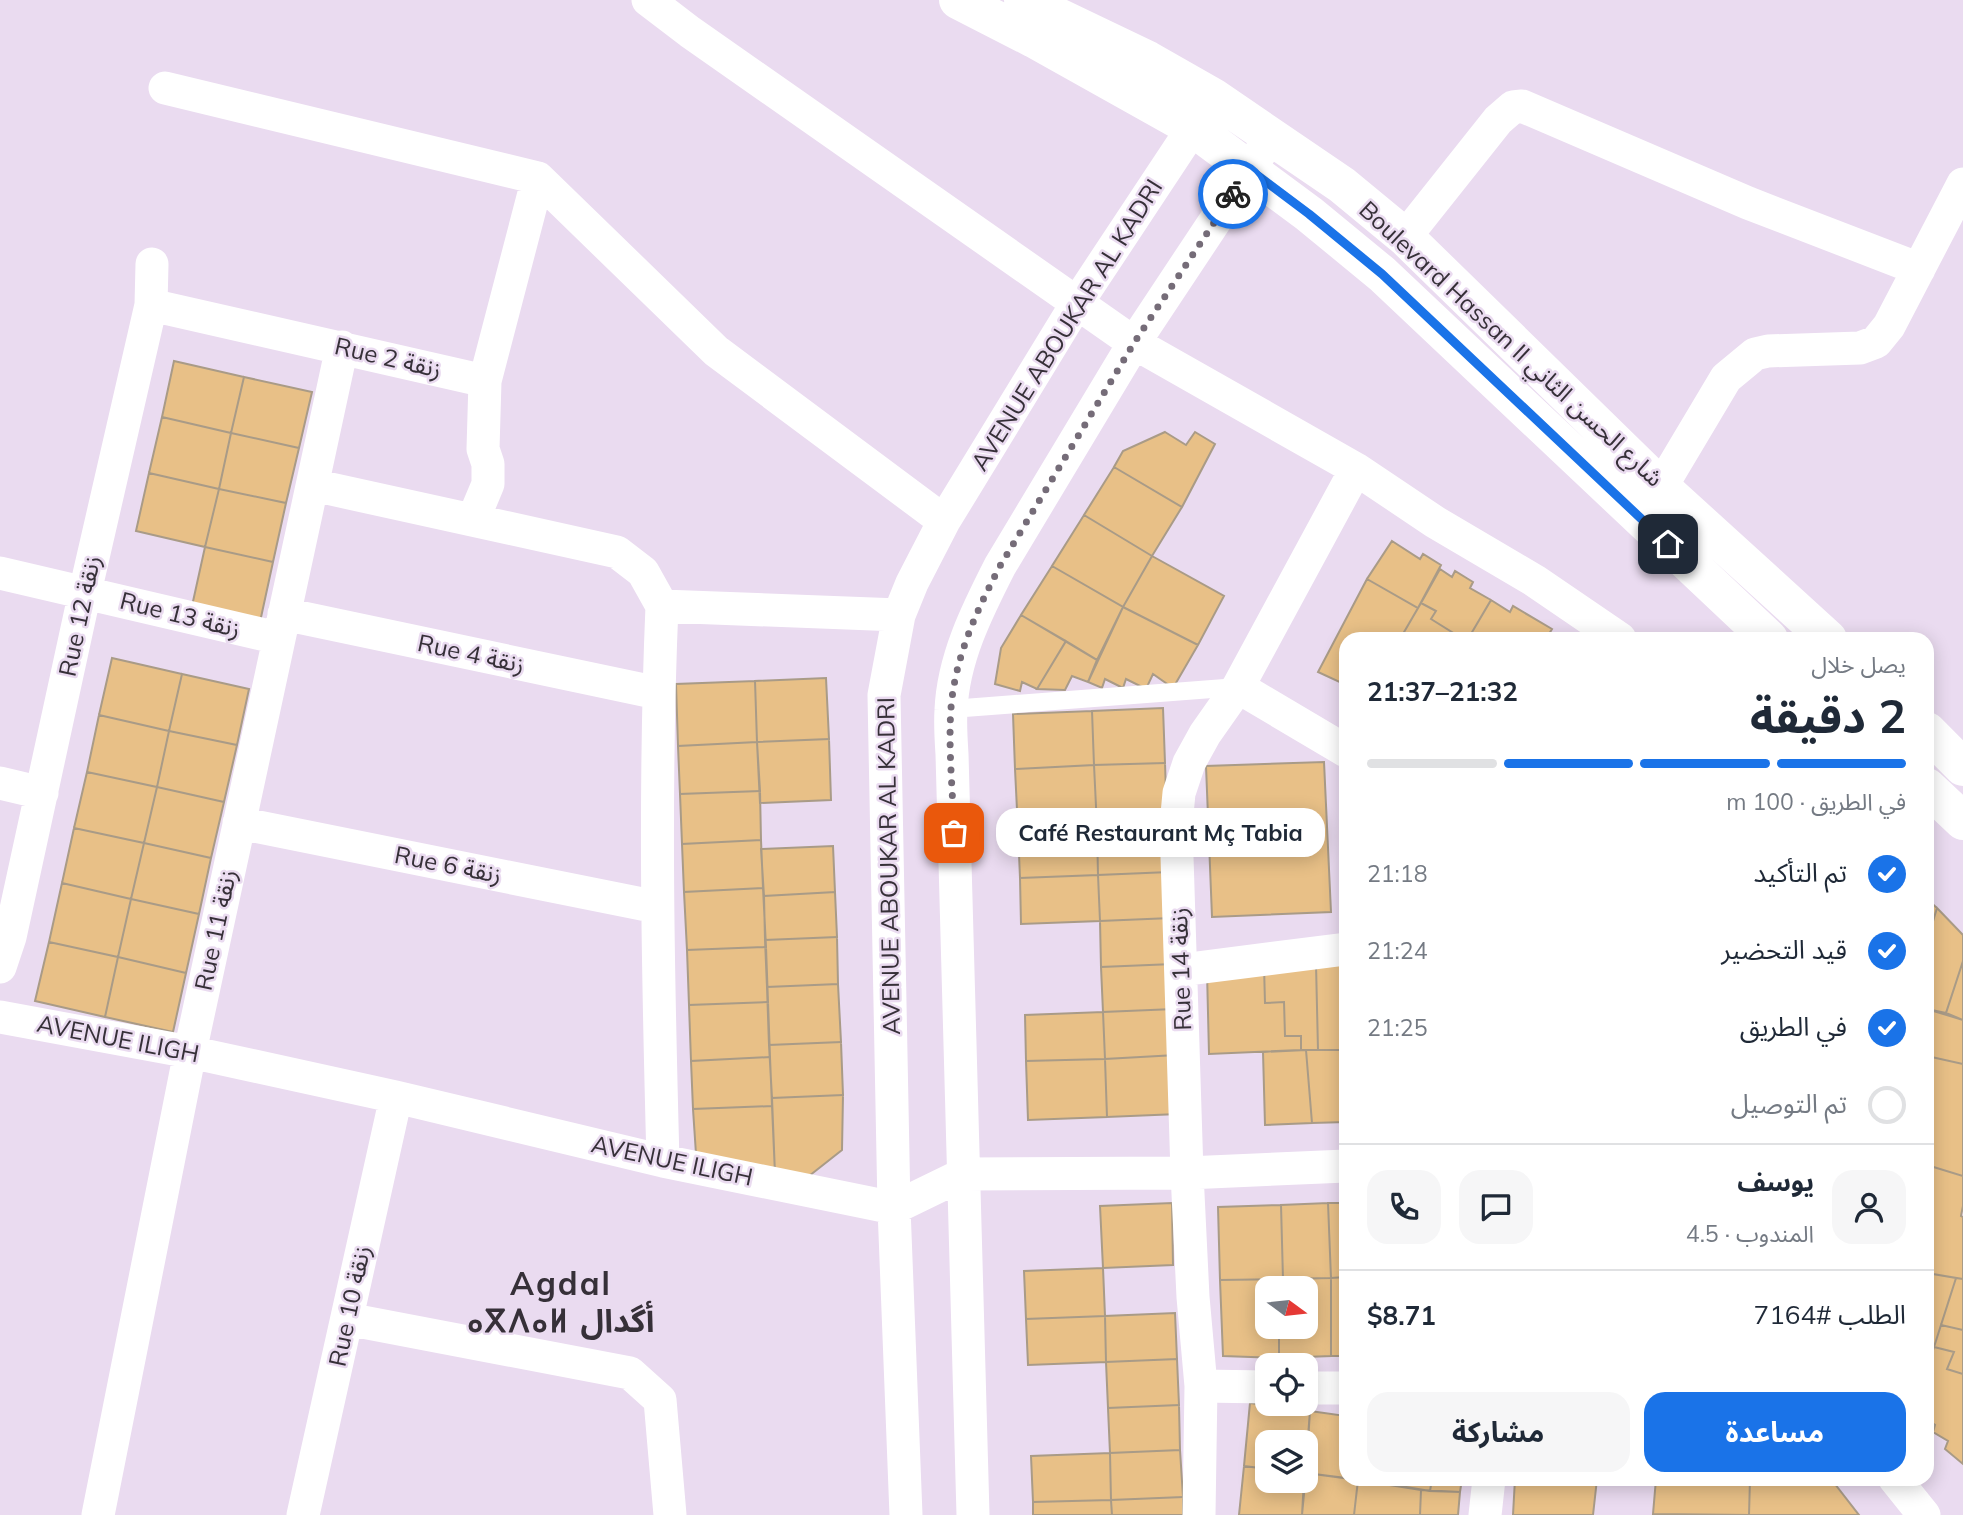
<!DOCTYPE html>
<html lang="ar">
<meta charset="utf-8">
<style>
body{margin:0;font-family:Mulish,"Noto Sans Arabic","Noto Sans Tifinagh",sans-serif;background:#f6f6f7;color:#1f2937;direction:rtl;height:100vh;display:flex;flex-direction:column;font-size:26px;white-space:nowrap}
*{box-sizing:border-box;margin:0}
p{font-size:23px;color:#747a83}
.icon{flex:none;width:38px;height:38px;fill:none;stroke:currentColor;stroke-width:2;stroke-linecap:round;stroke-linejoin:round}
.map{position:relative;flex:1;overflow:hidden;direction:ltr}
.details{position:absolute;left:1339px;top:632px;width:595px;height:854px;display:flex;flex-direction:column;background:#fff;border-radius:21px;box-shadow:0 4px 18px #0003;direction:rtl}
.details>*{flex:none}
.needle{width:46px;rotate:105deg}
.fabs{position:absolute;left:1255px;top:1276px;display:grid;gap:14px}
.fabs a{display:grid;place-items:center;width:63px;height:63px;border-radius:14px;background:#fff;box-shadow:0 4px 18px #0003;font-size:35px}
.pin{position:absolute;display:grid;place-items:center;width:60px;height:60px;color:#fff;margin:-30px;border-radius:14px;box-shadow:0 4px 10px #0006}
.courier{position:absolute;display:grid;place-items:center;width:70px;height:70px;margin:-35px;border:5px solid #1a73e8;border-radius:50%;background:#fff;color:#222;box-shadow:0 2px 9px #0007}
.bubble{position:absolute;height:49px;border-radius:21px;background:#fff;box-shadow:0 4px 18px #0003;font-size:23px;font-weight:700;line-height:49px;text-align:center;direction:rtl}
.headline em{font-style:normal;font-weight:700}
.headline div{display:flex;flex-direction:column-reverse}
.headline{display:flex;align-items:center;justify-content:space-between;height:119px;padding:0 28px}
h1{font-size:46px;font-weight:700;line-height:52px}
.bar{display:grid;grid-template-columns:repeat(4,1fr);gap:10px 7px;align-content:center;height:84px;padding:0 28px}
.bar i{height:9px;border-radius:5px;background:#e0e1e3}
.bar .selected{background:#1a73e8}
.bar p{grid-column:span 4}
.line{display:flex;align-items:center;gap:18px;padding:0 28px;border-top:2px solid #e0e1e3}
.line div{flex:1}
.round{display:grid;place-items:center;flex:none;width:74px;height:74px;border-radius:21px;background:#f6f6f7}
ol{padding:0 28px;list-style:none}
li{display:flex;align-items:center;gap:21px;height:77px}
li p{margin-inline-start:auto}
li .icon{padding:7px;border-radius:50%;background:#1a73e8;color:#fff;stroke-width:4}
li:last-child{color:#747a83}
li i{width:38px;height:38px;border:4px solid #e0e1e3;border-radius:50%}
.button{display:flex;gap:14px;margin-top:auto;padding:14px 28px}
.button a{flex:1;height:80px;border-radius:21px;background:#1a73e8;color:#fff;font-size:28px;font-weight:700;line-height:80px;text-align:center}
.button a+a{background:#f6f6f7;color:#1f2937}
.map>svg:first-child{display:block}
</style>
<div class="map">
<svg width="1963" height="1515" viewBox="0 0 1963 1515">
<rect width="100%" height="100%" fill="#eadbf0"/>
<path fill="#e8c087" stroke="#a99b87" stroke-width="2" d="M174,361L244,377L231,433L162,417Z
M244,377L312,392L299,448L231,433Z
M162,417L231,433L219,489L149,473Z
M1165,432L1186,445L1195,432L1215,444L1182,507L1114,467L1123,451Z
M231,433L299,448L286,503L219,489Z
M1114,467L1182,507L1152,556L1084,515Z
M149,473L219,489L205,547L136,531Z
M219,489L286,503L273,562L205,547Z
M1084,515L1152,556L1123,607L1052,566Z
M1392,541L1420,559L1423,554L1441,565L1418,608L1367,579Z
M205,547L273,562L260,622L192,606Z
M1152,556L1224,596L1198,645L1123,607Z
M1052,566L1123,607L1097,660L1021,615Z
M1440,569L1452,577L1455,571L1473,582L1470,588L1491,600L1468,639H1463L1431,619L1436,611L1421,603Z
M1367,579L1418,608L1400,639H1346V685L1318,672Z
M1491,600L1510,612L1513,606L1552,629L1549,634L1557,639H1468Z
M1421,603L1436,611L1431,619L1463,639H1400Z
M1123,607L1198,645L1173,688L1153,674L1146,689L1126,679L1123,688L1105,679L1102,688L1088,682Z
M1021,615L1066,641L1037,689L1022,682L1020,691L995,684L1001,648Z
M1066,641L1097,660L1088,682L1072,676L1065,690L1037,689Z
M112,658L182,674L169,731L99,715Z
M182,674L249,689L237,745L169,731Z
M826,678L829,739L757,742L755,681Z
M755,681L757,742L678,746L676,684Z
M1163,708L1165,763L1094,765L1092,711Z
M1092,711L1094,765L1015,769L1013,714Z
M99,715L169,731L157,787L87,772Z
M169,731L237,745L224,802L157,787Z
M829,739L831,800L760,803L757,742Z
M757,742L760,791L680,794L678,746Z
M1324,762L1331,912L1212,917L1206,766Z
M1165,763L1167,824L1097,827L1094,765Z
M1094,765L1097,827L1018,830L1015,769Z
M87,772L157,787L144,843L74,828Z
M157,787L224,802L211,858L144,843Z
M760,791L761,840L682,844L680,794Z
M1167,824L1169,872L1098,875L1097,827Z
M1097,827L1098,875L1020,878L1018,830Z
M74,828L144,843L131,899L62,883Z
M761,840L763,888L684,892L682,844Z
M144,843L211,858L199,914L131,899Z
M833,846L835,892L764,896L761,849Z
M1169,872L1171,918L1100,921L1098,875Z
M1098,875L1100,921L1021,924L1020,878Z
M62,883L131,899L118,957L49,942Z
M763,888L766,947L687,950L684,892Z
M835,892L837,937L765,940L764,896Z
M131,899L199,914L186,973L118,957Z
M1927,899L1937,908L1927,941Z
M1937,908L1963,935V961L1946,1013L1927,1009V941Z
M1171,918L1173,964L1101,967L1100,921Z
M837,937L838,984L767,987L765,940Z
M49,942L118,957L105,1017L35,1001Z
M766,947L768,1002L689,1005L687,950Z
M118,957L186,973L173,1032L105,1017Z
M1963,961V1020L1946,1013Z
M1346,963V1050H1318L1316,964Z
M1173,964L1174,1009L1103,1012L1101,967Z
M1316,964L1318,1050H1301V1036H1285L1284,1002L1265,1003L1264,966Z
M1264,966L1265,1003L1284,1002L1285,1036H1301V1050L1209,1054L1207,972Z
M838,984L841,1042L769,1045L767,987Z
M768,1002L770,1057L691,1061L689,1005Z
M1174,1009L1176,1055L1105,1059L1103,1012Z
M1927,1009L1963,1020V1064L1927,1056Z
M1103,1012L1105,1059L1026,1061L1025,1015Z
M841,1042L843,1095L772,1098L769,1045Z
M1306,1050L1312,1123L1265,1125L1263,1052Z
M1306,1050H1346V1122L1312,1123Z
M1176,1055L1178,1114L1107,1117L1105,1059Z
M1927,1056L1963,1064V1176L1927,1165Z
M770,1057L772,1106L693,1109L691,1061Z
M1105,1059L1107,1117L1028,1120L1026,1061Z
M843,1095L842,1150L809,1176L775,1174L772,1098Z
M772,1106L775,1174L696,1154L693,1109Z
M1927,1165L1963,1176V1206L1961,1216L1963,1217V1279L1927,1273Z
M1172,1203L1173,1265L1103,1268L1100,1206Z
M1328,1203L1331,1278L1283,1279L1281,1205Z
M1328,1203H1346V1277L1331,1278Z
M1281,1205L1283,1279L1220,1280L1218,1207Z
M1103,1268L1105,1316L1026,1319L1024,1271Z
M1927,1273L1956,1278L1927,1369Z
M1346,1277V1356H1331V1278Z
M1331,1278V1356L1279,1358V1326H1306V1288H1280V1279Z
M1956,1278L1963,1279V1330L1941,1325Z
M1280,1279V1288H1267V1326H1279V1358L1223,1356L1220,1280Z
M1175,1313L1177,1359L1106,1362L1105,1316Z
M1105,1316L1106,1362L1028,1365L1026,1319Z
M1941,1325L1963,1330V1374L1947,1369L1954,1352L1934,1347Z
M1934,1347L1954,1352L1947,1369L1963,1374V1464L1945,1449L1948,1441L1933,1432L1935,1425L1927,1419V1369Z
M1177,1359L1179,1405L1108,1408L1106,1362Z
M1250,1403L1310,1411L1306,1462V1442H1267V1469L1244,1466Z
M1179,1405L1180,1450L1110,1453L1108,1408Z
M1310,1411L1346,1416V1478L1306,1473Z
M1180,1450L1183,1497L1111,1500L1110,1453Z
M1110,1453L1111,1500L1033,1502L1031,1456Z
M1244,1466L1267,1469V1480H1304L1302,1515H1239Z
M1306,1473L1358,1480L1354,1515H1302Z
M1359,1479H1432L1430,1491Z
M1432,1479H1462L1460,1492L1430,1491Z
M1515,1479H1597L1593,1515H1513Z
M1656,1479H1750L1749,1515L1653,1514Z
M1750,1479H1831L1859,1515H1749Z
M1358,1480L1421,1490L1420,1515H1354Z
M1421,1490L1460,1492L1458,1515H1420Z
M1183,1497V1515H1112L1111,1500Z
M1111,1500L1112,1515H1033V1502Z"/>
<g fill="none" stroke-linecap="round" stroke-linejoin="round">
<path stroke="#fff" stroke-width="18" d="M951,709L1238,687"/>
<path stroke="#fff" stroke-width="33" d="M648,0L690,32L1134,343L1356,469L1435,522L1535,581L1620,639
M165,88L538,178
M1405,237L1498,120L1513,107L1522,106L1748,203L1919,269
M151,305L485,381L483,449L488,464V484L473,520
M485,381L538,178L716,351L944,521
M313,485L617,552L643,572L662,606L899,615
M1661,487L1726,378L1755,354L1768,351L1860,348L1876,342L1889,326L1963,184
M0,573L278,638
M662,606C654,791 658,976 663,1161
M284,614L658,693
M1238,687L1346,751
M0,783L42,793
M239,823L657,907
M0,967L10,937L85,592L151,305L152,264
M1181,970L1346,949
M0,1017L190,1052L396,1097L663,1161L894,1208L964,1174L1187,1173L1346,1166
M347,1319L630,1373L660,1400L670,1515
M1201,1386L1267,1387
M1306,1388H1346
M1895,1479L1924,1515
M98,1515L190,1052L342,347
M303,1515L396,1097
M906,1515L894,1208L884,695L899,615L912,583L944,521L1077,303L1206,108
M973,1515L952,754C951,739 950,725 951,710C953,659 977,611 1000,566L1134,343L1264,147
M1199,1515L1201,1386L1193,1297L1187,1173L1176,825L1179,793L1189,763L1205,734L1238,687L1356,469
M1485,1515L1489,1479"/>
<path stroke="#fff" stroke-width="38" d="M958,0L1034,39L1193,128L1309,214L1382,274L1769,639
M1023,0L1148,60L1213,97L1342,185L1405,237L1661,487L1828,639
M1927,731L1963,767
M1927,787L1963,821"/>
</g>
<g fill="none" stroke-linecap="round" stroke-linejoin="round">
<path stroke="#756c78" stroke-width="7" stroke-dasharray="0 12.6" d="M954,833C953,792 948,749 951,708C955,657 977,610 1000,566L1134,343L1233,194"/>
<path stroke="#1a73e8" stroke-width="9" d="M1233,194L1249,169L1309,214L1382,274L1668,544"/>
</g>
<g text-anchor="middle" stroke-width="5" stroke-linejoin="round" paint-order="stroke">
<g font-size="24" fill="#363038" stroke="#eadbf0">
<text transform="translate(1067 325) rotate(-58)" y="8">AVENUE ABOUKAR AL KADRI</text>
<text transform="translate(1511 344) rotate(43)" y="8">Boulevard Hassan II شارع الحسن الثاني</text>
<text transform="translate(388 358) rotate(13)" y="8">Rue 2 زنقة</text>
<text transform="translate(180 615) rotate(14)" y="8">Rue 13 زنقة</text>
<text transform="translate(80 616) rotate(-78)" y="8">Rue 12 زنقة</text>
<text transform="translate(471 654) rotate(12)" y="8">Rue 4 زنقة</text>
<text transform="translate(448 865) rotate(11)" y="8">Rue 6 زنقة</text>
<text transform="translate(889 866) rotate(-91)" y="8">AVENUE ABOUKAR AL KADRI</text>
<text transform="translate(216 930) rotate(-78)" y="8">Rue 11 زنقة</text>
<text transform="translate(1181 969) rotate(-92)" y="8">Rue 14 زنقة</text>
<text transform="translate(118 1039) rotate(11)" y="8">AVENUE ILIGH</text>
<text transform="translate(672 1161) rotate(12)" y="8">AVENUE ILIGH</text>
<text transform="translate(350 1306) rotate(-78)" y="8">Rue 10 زنقة</text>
</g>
<g font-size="32" font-weight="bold" letter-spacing="2" fill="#363038" stroke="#eadbf0">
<text x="561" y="1295">Agdal<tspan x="561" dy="37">ⴰⴳⴷⴰⵍ أگدال</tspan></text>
</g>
</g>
</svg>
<div class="fabs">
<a><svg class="needle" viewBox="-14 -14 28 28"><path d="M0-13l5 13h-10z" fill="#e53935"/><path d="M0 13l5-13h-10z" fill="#747a83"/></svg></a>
<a><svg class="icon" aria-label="locate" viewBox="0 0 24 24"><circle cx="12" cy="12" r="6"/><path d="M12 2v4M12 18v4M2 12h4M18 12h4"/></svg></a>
<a><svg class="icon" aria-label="layers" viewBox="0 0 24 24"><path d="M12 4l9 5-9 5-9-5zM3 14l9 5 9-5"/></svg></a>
</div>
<div class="pin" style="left:954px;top:833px;background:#ea580c"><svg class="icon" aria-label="bag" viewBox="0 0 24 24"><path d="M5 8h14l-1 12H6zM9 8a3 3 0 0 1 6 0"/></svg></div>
<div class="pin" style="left:1668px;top:544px;background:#1f2937"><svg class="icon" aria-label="home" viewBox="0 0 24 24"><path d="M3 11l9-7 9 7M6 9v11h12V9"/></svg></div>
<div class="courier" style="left:1233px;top:194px"><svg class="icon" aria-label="bike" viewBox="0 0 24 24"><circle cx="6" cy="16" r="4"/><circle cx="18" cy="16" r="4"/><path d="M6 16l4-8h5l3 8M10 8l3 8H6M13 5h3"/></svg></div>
<div class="bubble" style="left:996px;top:808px;width:329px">Café Restaurant Mç Tabia</div>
<section class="details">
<div class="headline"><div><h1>2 دقيقة</h1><p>يصل خلال</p></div><em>21:32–21:37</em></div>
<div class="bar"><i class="selected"></i><i class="selected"></i><i class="selected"></i><i></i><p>في الطريق · 100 m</p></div>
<ol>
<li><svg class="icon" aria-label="check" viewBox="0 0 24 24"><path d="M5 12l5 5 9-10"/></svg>تم التأكيد<p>21:18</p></li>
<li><svg class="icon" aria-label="check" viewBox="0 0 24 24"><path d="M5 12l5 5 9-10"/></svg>قيد التحضير<p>21:24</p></li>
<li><svg class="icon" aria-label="check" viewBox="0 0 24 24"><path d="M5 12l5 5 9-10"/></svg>في الطريق<p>21:25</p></li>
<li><i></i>تم التوصيل</li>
</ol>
<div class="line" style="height:126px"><a class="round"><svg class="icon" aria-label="person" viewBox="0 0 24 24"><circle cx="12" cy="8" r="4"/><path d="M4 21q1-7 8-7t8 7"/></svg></a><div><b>يوسف</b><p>المندوب · 4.5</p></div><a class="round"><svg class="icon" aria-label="chat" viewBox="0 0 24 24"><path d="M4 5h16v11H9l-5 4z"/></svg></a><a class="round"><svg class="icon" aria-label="phone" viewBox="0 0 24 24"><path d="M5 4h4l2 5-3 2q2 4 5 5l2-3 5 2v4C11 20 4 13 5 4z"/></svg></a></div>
<div class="line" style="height:91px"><div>الطلب #7164</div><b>$8.71</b></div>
<div class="button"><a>مساعدة</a><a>مشاركة</a></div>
</section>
</div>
